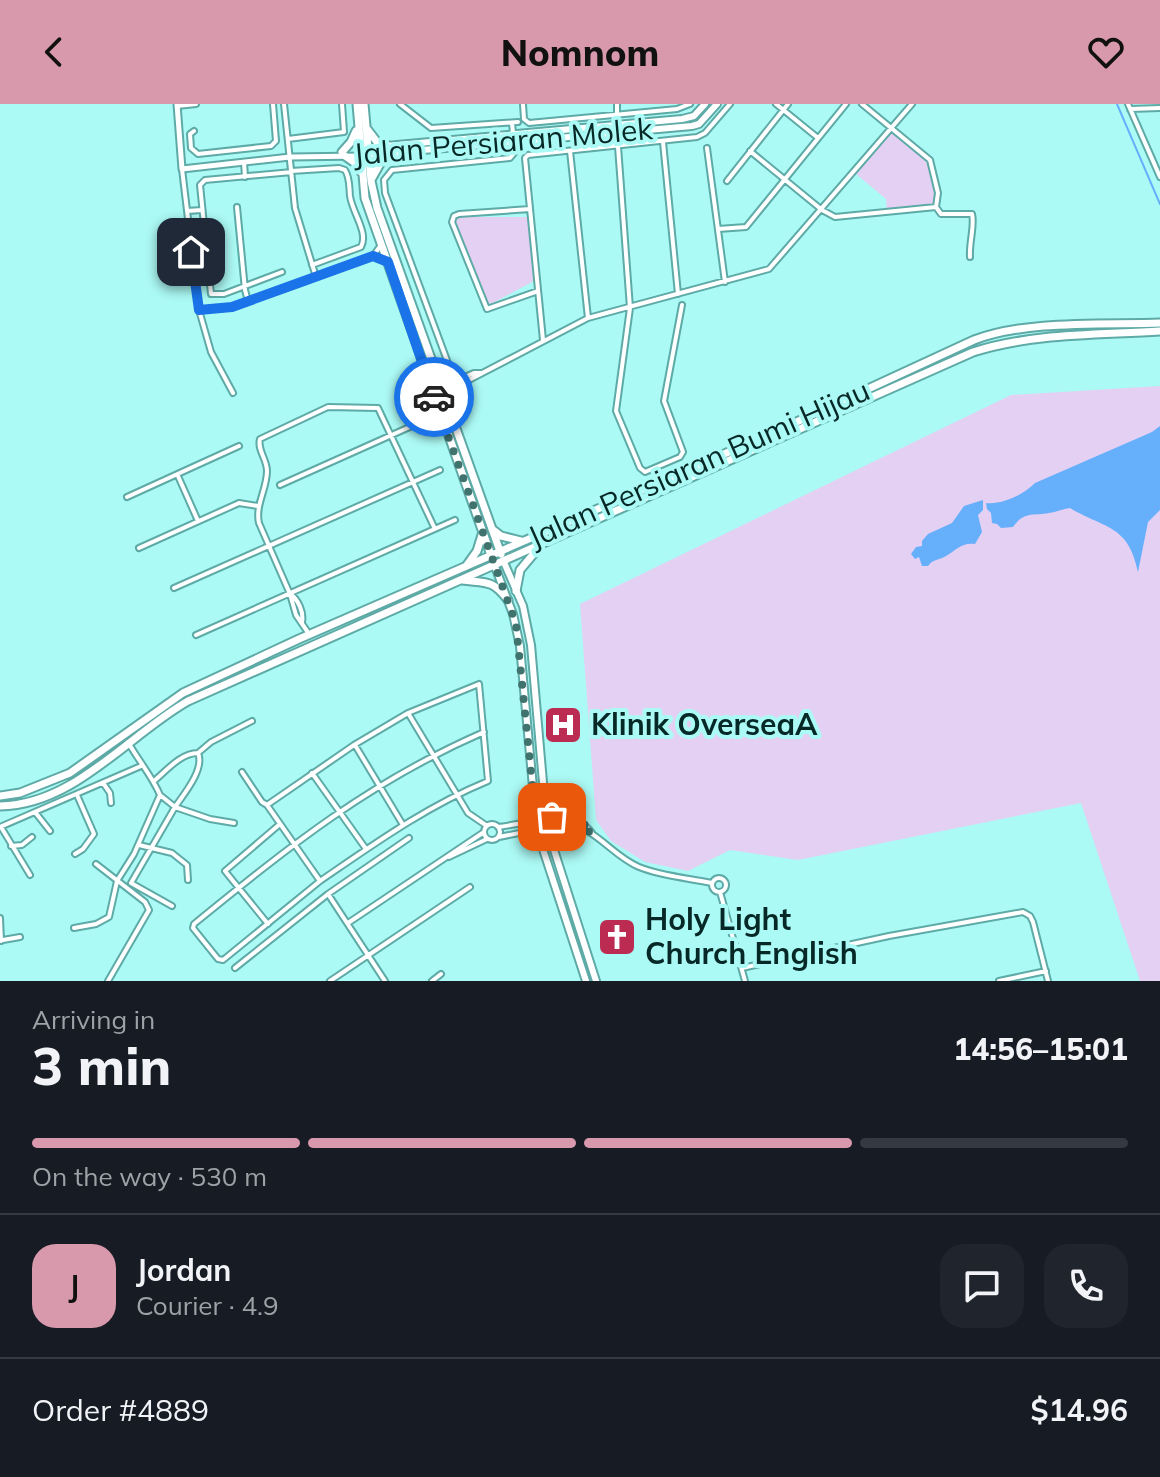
<!DOCTYPE html>
<meta charset="utf-8">
<style>
body{margin:0;font-family:Mulish,sans-serif;background:#20242c;color:#f1f3f6;height:100vh;display:flex;flex-direction:column;font-size:30px;white-space:nowrap}
*{box-sizing:border-box;margin:0}
p{font-size:26px;color:#9ea1a6}
.icon{flex:none;width:44px;height:44px;fill:none;stroke:currentColor;stroke-width:2;stroke-linecap:round;stroke-linejoin:round}
.map{position:relative;height:877px;overflow:hidden}
.details{display:flex;flex-direction:column;background:#171b24;flex:1}
.details>*{flex:none}
.pin{position:absolute;display:grid;place-items:center;width:68px;height:68px;color:#fff;margin:-34px;border-radius:16px;box-shadow:0 4px 12px #0006}
.courier{position:absolute;display:grid;place-items:center;width:80px;height:80px;margin:-40px;border:6px solid #1a73e8;border-radius:50%;background:#fff;color:#222;box-shadow:0 2px 10px #0007}
.headline em{font-style:normal;font-weight:800}
.headline div{display:flex;flex-direction:column-reverse}
.headline{display:flex;align-items:center;justify-content:space-between;height:136px;padding:0 32px}
h1{font-size:52px;font-weight:800;line-height:60px}
.bar{display:grid;grid-template-columns:repeat(4,1fr);gap:12px 8px;align-content:center;height:96px;padding:0 32px}
.bar i{height:10px;border-radius:6px;background:#363941}
.bar .active{background:#d999ac}
.bar p{grid-column:span 4}
.line{display:flex;align-items:center;gap:20px;padding:0 32px;border-top:2px solid #363941}
.line div{flex:1}
.round{display:grid;place-items:center;flex:none;width:84px;height:84px;border-radius:24px;background:#20242c}
header{display:flex;justify-content:space-between;align-items:center;height:104px;padding:0 32px;background:#d999ac;color:#111;font-size:36px;font-weight:800}
.map>svg:first-child{display:block}
</style>
<header><svg class="icon" aria-label="back" viewBox="0 0 24 24"><path d="M15 5l-7 7 7 7"/></svg>Nomnom<svg class="icon" aria-label="heart" viewBox="0 0 24 24"><path d="M12 20l-8-8c-3-5 5-10 8-4 3-6 11-1 8 4z"/></svg></header>
<div class="map">
<svg width="1160" height="877" viewBox="0 0 1160 877">
<rect width="100%" height="100%" fill="#acfaf5"/>
<path fill="#e4d0f3" d="M893,27C926,53 932,54 937,97L936,101L887,107L886,95L856,70Z
M458,113H528L534,177L491,200L486,199L455,119Z
M1160,282V877H1140L1081,699L798,756L730,746L688,767L645,758L611,737L596,716L580,500L1011,291Z"/>
<path fill="#65affb" d="M1160,322V406L1148,418L1138,468C1128,420 1105,425 1070,404C1063,405 1056,408 1049,409C1033,412 1024,407 1013,423L1001,424L997,420L992,419L991,409L987,405L986,399C1002,401 1023,391 1035,379L1152,328Z
M983,396V406L978,411L982,428L975,440C962,438 956,446 946,452C938,457 934,454 928,462H922L919,453L915,455L911,450L916,443L922,442V437L928,430L952,419L964,402Z"/>
<g fill="none" stroke-linecap="round" stroke-linejoin="round">
<path stroke="#65affb" stroke-width="2" d="M1117,0L1160,100"/>
<g stroke="#5daaa6" stroke-width="8">
<path id="minor" d="M284,0L295,104L316,173
M400,0L431,24L518,18
M523,0L524,15L529,19L677,5L690,0
M617,0V20
M776,0L818,34
M1128,0L1160,73
M177,2L196,0
M1130,5L1160,4
M194,27L190,30L191,44L198,50L271,42L276,37L273,0
M617,29L630,204L616,307L640,364L645,368L680,353L683,348L664,297L682,201
M288,35L344,28L342,0
M663,38L678,190
M707,44L725,178
M570,47L588,214
M750,47L822,106L835,113L936,103L938,89L930,56L862,0
M244,58L245,73
M182,65L199,206L211,248L233,289
M291,67L339,64L345,66C350,74 349,82 350,92C352,108 369,129 361,143L312,161
M727,77L788,0
M237,103L245,186L248,197
M936,103L941,110H972C975,121 969,138 970,153
M530,105L459,110L454,112L452,118L487,205L538,187
M187,107L202,106
M718,125L746,123L846,0
M282,168L224,190H211L200,81L205,76L292,68
M199,206L232,203L298,180L373,152L381,141
M543,236L525,54L528,51L697,33L705,29L730,0
M455,278L385,89L384,76L392,66L510,54L515,48L512,19
M442,283L474,269H481
M444,289L588,214L769,165L912,0
M178,372L198,417
M280,381L423,317
M127,393L239,342
M139,444L239,399L258,402
M174,484L440,366
M290,490C298,495 304,508 302,518
M309,530L296,511L290,490L259,419C255,401 267,385 267,367C267,355 257,346 260,335L328,303L378,304L435,425
M196,531L455,416
M479,580L488,677C427,702 374,740 320,777L267,701L354,641L408,609Z
M408,609L468,709L487,722
M355,641L403,721
M198,649L211,638L252,617
M242,668L262,698L267,701
M312,669L366,745
M154,677C167,666 181,649 198,649
M103,679L110,689L111,699
M160,691L175,703C184,690 205,665 198,649
M35,708L50,727
M484 728a8 8 0 1 1 16 0a8 8 0 1 1-16 0Z
M0,723L141,662
M1,723L30,771
M498,723C525,720 576,704 592,729
M499,733L565,720C595,722 612,752 639,763C661,772 688,774 712,779
M139,741L172,749L187,761L188,776
M11,742L22,741L32,733
M75,750L83,745L94,730L77,691
M449,753L487,735
M96,760L145,798L149,806L108,877
M712 781a7 7 0 1 1 14 0a7 7 0 1 1-14 0Z
M320,777L223,856L218,855L193,824L194,820C290,742 369,678 484,628
M720,788L745,877
M328,790L385,877
M172,802L131,779L175,703L210,715L234,719
M0,814L1,837
M348,819L484,728
M268,820L225,767L280,720
M74,824L96,820L109,813L117,777L134,750L160,691C152,672 138,656 128,638
M3,836L20,833
M235,864L328,790L409,734
M742,864L889,832L1023,808L1030,812L1033,818L1048,877
M330,877L470,783
M432,877L441,870
M999,877L1046,867"/>
</g>
<g stroke="#5daaa6" stroke-width="9">
<path id="tertiary" d="M177,0L182,65L290,53L361,52"/>
</g>
<g stroke="#5daaa6" stroke-width="10">
<path id="secondary" d="M364,44L682,15L694,12L705,0
M367,51L692,22L699,20L717,0
M503,456L523,502L531,541L547,724L596,877
M494,460L513,510L520,542L537,727L586,877
M548,707L552,713L557,715
M551,735L558,721"/>
</g>
<g stroke="#5daaa6" stroke-width="11">
<path id="primary" d="M357,0L365,94L492,454
M364,0L371,77L377,104L501,450
M367,25L377,38L391,43
M342,48L351,38L356,27
M345,52L355,59L361,68
M372,74L381,58L402,48
M492,425L501,432L521,437
M467,461L477,447L482,431
M462,476C486,479 492,475 508,496
M516,487L520,466L541,441
M0,692L20,689L70,669L183,589L299,535L777,327L974,236C1026,216 1103,221 1160,219
M0,702C74,701 128,631 188,597L973,248C1032,229 1098,231 1160,227"/>
</g>
<use href="#minor" stroke="#fff" stroke-width="4"/>
<use href="#tertiary" stroke="#fff" stroke-width="5"/>
<use href="#secondary" stroke="#fff" stroke-width="6"/>
<use href="#primary" stroke="#fff" stroke-width="7"/>
</g>
<g fill="none" stroke-linecap="round" stroke-linejoin="round">
<path stroke="#40726e" stroke-width="8" stroke-dasharray="0 14.4" d="M434,293L516,520L537,727L565,720H574L592,729C581,712 568,718 552,713"/>
<path stroke="#1a73e8" stroke-width="10" d="M191,148L199,206L232,203L373,152L388,158L434,293"/>
</g>
<defs>
<g id="hospital-square" transform="scale(2)"><rect x="-9" y="-9" width="18" height="18" rx="4" fill="#bc2c52" stroke="#acfaf5"/><path d="M-5-5h3v3.5h4V-5h3V5h-3V1.5h-4V5h-3Z" fill="#fff"/></g>
<g id="church-square" transform="scale(2)"><rect x="-9" y="-9" width="18" height="18" rx="4" fill="#bc2c52" stroke="#acfaf5"/><path d="M-1.2-6h2.4v3.5h3.3v2.4h-3.3V6h-2.4V-.1h-3.3v-2.4h3.3Z" fill="#fff"/></g>
</defs>
<g fill-rule="evenodd">
<use href="#hospital-square" x="563" y="621"/>
<use href="#church-square" x="617" y="833"/>
</g>
<g text-anchor="middle" stroke-width="8" stroke-linejoin="round" paint-order="stroke">
<g font-size="30" fill="#062826" stroke="#acfaf5">
<text transform="translate(503 38) rotate(-5)" y="10">Jalan Persiaran Molek</text>
<text transform="translate(699 360) rotate(-24)" y="10">Jalan Persiaran Bumi Hijau</text>
</g>
<g font-size="30" font-weight="bold" fill="#062826" stroke="#acfaf5" text-anchor="start">
<text x="591" y="631">Klinik OverseaA</text>
<text x="645" y="826">Holy Light<tspan x="645" dy="34">Church English</tspan></text>
</g>
</g>
</svg>
<div class="pin" style="left:552px;top:713px;background:#ea580c"><svg class="icon" aria-label="bag" viewBox="0 0 24 24"><path d="M5 8h14l-1 12H6zM9 8a3 3 0 0 1 6 0"/></svg></div>
<div class="pin" style="left:191px;top:148px;background:#1f2937"><svg class="icon" aria-label="home" viewBox="0 0 24 24"><path d="M3 11l9-7 9 7M6 9v11h12V9"/></svg></div>
<div class="courier" style="left:434px;top:293px"><svg class="icon" aria-label="car" viewBox="0 0 24 24"><path d="M5 17H2v-5l4-1 3-4h7l3 4 3 1v5h-3M9 17h6M6 11h13"/><circle cx="7" cy="17" r="2"/><circle cx="17" cy="17" r="2"/></svg></div>
</div>
<section class="details">
<div class="headline"><div><h1>3 min</h1><p>Arriving in</p></div><em>14:56–15:01</em></div>
<div class="bar"><i class="active"></i><i class="active"></i><i class="active"></i><i></i><p>On the way · 530 m</p></div>
<div class="line" style="height:144px"><b class="round" style="background:#d999ac;color:#111">J</b><div><b>Jordan</b><p>Courier · 4.9</p></div><a class="round"><svg class="icon" aria-label="chat" viewBox="0 0 24 24"><path d="M4 5h16v11H9l-5 4z"/></svg></a><a class="round"><svg class="icon" aria-label="phone" viewBox="0 0 24 24"><path d="M5 4h4l2 5-3 2q2 4 5 5l2-3 5 2v4C11 20 4 13 5 4z"/></svg></a></div>
<div class="line" style="height:104px"><div>Order #4889</div><b>$14.96</b></div>
</section>
